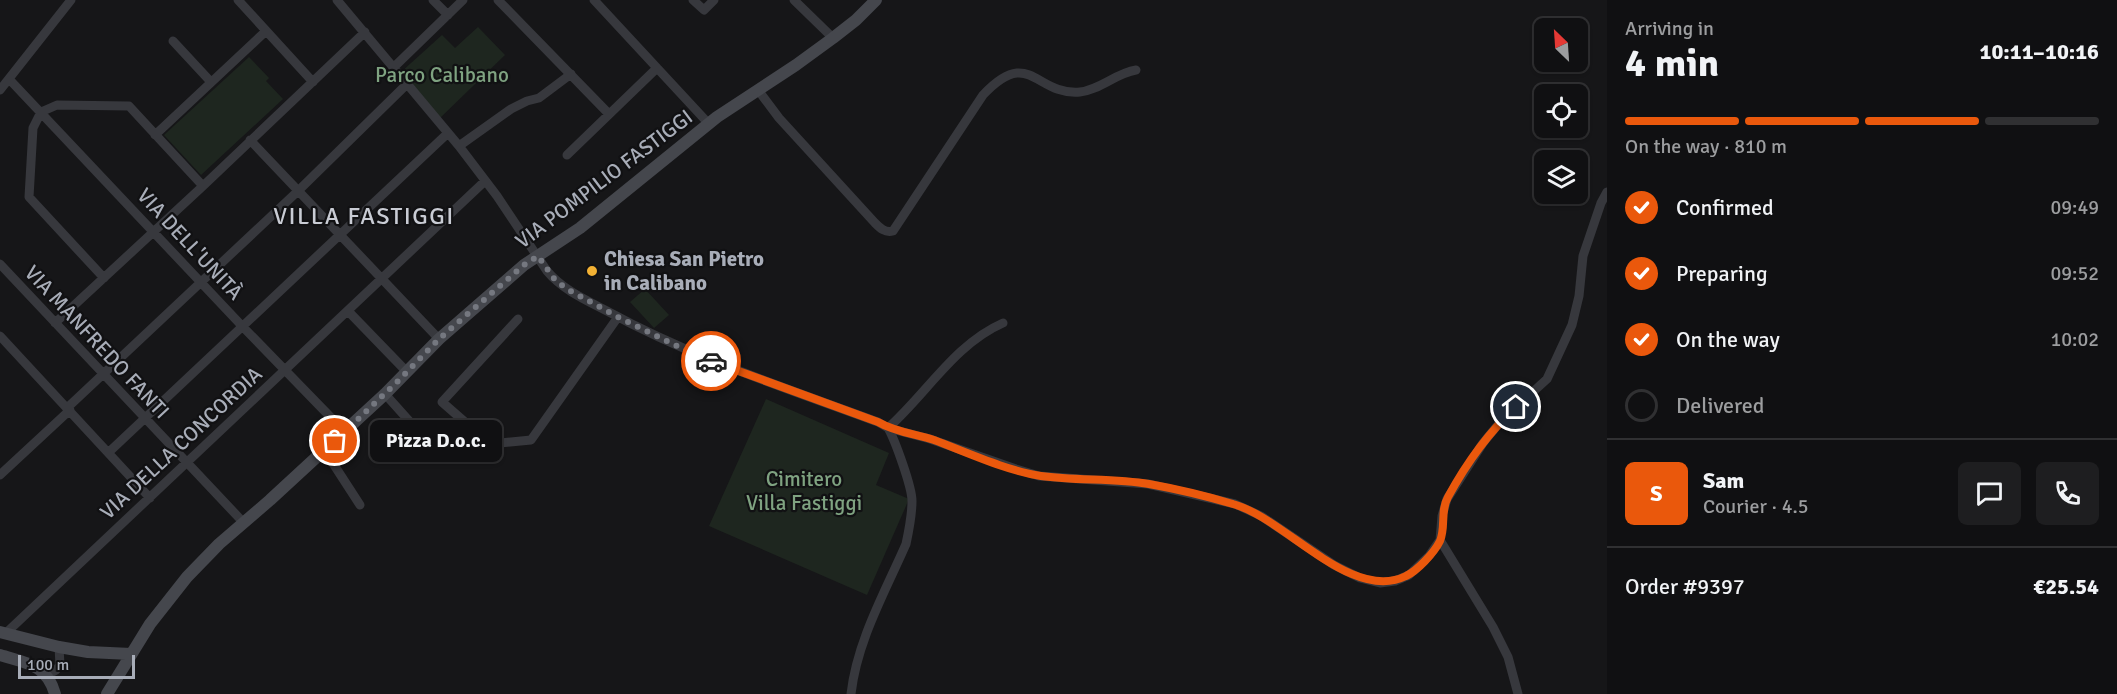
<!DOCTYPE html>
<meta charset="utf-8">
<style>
body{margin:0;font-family:Signika,sans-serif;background:#1e1e20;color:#f1f3f6;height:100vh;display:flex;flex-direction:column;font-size:22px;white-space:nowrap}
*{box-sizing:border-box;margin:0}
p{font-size:20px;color:#9c9d9f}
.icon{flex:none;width:33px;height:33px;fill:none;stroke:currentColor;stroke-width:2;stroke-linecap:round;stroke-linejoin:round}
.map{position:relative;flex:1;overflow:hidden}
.panel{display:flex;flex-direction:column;background:#101012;width:510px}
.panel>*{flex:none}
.needle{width:39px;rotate:335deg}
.controls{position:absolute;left:1534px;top:18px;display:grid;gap:12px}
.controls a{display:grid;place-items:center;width:54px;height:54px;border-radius:9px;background:#101012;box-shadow:0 2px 4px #0004,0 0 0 2px #303032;font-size:30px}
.scale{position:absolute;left:18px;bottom:15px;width:117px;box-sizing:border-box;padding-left:6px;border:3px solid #a8adb8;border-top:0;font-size:16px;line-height:21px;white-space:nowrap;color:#a8adb8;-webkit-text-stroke:4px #111113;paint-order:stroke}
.pin{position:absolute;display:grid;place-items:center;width:51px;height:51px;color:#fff;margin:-26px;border:3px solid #fff;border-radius:50%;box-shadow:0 2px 6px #0007}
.courier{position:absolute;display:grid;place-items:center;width:60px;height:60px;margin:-30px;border:4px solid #ea580c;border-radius:50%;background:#fff;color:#222;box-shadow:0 2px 8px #0007}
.bubble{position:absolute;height:42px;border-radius:9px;background:#101012;box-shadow:0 2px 4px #0004,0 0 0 2px #303032;font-size:20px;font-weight:800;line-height:42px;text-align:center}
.overview em{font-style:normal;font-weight:800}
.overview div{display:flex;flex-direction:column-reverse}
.overview{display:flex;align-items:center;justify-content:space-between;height:102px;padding:0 18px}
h1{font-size:39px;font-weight:800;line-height:45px}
.bar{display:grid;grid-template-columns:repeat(4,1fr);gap:9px 6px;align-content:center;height:72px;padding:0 18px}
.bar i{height:8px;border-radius:4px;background:#303032}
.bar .current{background:#ea580c}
.bar p{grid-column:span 4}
.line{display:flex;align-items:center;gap:15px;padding:0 18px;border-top:2px solid #303032}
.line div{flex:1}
.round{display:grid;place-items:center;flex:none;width:63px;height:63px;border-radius:9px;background:#1e1e20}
ol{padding:0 18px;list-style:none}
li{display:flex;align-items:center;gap:18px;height:66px}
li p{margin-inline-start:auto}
li .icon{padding:6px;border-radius:50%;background:#ea580c;color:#fff;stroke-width:4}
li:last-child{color:#9c9d9f}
li i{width:33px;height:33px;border:3px solid #303032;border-radius:50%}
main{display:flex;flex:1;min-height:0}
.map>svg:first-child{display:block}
</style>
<main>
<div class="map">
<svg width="1607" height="694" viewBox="0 0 1607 694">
<rect width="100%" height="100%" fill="#161618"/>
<path fill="#1e261f" d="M478,27L505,55L440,118L400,73L442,35L455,48Z
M249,57L269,78L266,81L283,99L201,175L164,135Z
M645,289L669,315L654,328L630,302Z
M766,399L889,453L876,485L909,499L867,595L709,526Z"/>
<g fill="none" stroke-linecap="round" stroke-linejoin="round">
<path stroke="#37383d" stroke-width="9" d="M238,0L313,82
M337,0L459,146L497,196L547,271C563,290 586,300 607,311C693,358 786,388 878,422L888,428L930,439L1016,469L1039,476L1148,484L1235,504L1261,516L1334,565L1360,578L1380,583L1395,581L1409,575L1429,556L1440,540L1442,516L1447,499L1483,443L1501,421L1547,379L1572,325L1579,296L1583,256L1601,203L1607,192
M433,0L448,15
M498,0L609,114
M594,0L709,124
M693,0L704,10L714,0
M794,0L833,38
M173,41L211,82
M393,68L463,0
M9,79L243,327L345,432
M0,90L71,0
M758,90L779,118L875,223C880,228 885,233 893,231L983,95C1030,45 1035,96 1080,92C1100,90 1116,73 1136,70
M155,135L266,31
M250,140L439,339
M459,146L511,109L527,101L539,98L571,74
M567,155L657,68
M0,264L243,522
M104,278L29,197L33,128L41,112L57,105L129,106L203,186
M348,311L407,372
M518,319L442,402L490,444L531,440L618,317
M55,323L203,186L365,32
M0,336L150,498
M385,394L411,423L445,453
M67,408L298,191L406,85
M888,428C927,393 955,344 1003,323
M325,451L360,505
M109,452L448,133
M0,475L70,410
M1440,540L1493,627L1508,657L1518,694
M6,633L485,181
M47,675L56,670L60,665L59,647
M851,694C857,641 885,592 906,544C909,530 912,515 912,501C912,487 895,440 888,428"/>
<path stroke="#45474d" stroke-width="12" d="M0,632L59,647L88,652L131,654
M0,655C26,663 47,664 55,694
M107,694L150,624L187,577L219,544L270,500L385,394L439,339L524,265L580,228L717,117L796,65L833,38L856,20L876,0"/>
</g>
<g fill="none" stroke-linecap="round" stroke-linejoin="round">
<path stroke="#757880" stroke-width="6" stroke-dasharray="0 10.8" d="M335,441L396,383L439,339L524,265L538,256L555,280L567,289L618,317L695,355L711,361"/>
<path stroke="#ea580c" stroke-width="8" d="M711,361L878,422C895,432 915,434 934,440C966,452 1007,471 1041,476C1077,481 1114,478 1149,484C1177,489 1206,496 1233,504C1285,518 1351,603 1406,576C1417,571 1434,553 1440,541C1446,527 1440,511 1448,497C1466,464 1489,432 1516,407"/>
</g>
<circle fill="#f2b134" stroke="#111113" stroke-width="2" cx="592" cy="271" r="6"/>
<g text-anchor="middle" stroke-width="4.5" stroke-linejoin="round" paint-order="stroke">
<g font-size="21" fill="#7fa381" stroke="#111113">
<text x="442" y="82">Parco Calibano</text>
<text x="804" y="486">Cimitero<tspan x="804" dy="24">Villa Fastiggi</tspan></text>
</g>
<g font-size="21" fill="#a8adb8" stroke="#111113">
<text transform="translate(604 179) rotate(-37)" y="7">VIA POMPILIO FASTIGGI</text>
<text transform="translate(190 244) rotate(47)" y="7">VIA DELL'UNITÀ</text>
<text transform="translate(97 342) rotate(47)" y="7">VIA MANFREDO FANTI</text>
<text transform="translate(181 443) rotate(-43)" y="7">VIA DELLA CONCORDIA</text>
</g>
<g font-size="21" font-weight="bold" fill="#a8adb8" stroke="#111113" text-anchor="start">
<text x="604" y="266">Chiesa San Pietro<tspan x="604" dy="24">in Calibano</tspan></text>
</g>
<g font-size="24" letter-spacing="1.5" fill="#c9ccd4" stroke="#111113">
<text x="364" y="224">VILLA FASTIGGI</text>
</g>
</g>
</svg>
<div class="controls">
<a><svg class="needle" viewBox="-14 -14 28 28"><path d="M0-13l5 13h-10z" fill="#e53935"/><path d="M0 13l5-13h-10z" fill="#9c9d9f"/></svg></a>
<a><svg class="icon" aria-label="locate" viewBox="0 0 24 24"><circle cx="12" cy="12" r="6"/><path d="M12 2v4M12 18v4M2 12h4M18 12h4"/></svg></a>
<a><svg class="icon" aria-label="layers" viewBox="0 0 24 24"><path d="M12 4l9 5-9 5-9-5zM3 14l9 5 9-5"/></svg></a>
</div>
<div class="scale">100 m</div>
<div class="pin" style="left:335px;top:441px;background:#ea580c"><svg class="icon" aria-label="bag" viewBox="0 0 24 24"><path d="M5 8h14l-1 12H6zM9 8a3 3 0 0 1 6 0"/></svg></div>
<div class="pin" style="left:1516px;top:407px;background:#1f2937"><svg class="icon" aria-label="home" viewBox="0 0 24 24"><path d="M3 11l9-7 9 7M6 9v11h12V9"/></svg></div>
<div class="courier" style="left:711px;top:361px"><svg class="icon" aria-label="car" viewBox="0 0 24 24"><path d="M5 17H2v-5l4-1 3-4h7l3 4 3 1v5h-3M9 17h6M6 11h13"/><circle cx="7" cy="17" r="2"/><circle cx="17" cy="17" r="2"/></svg></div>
<div class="bubble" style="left:370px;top:420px;width:132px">Pizza D.o.c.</div>
</div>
<section class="panel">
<div class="overview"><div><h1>4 min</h1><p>Arriving in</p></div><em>10:11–10:16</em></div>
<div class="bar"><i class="current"></i><i class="current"></i><i class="current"></i><i></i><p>On the way · 810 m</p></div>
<ol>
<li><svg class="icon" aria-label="check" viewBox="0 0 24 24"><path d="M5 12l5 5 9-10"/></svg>Confirmed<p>09:49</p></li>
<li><svg class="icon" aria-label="check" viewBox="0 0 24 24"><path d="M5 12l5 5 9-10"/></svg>Preparing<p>09:52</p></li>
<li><svg class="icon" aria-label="check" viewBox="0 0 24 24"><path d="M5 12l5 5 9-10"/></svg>On the way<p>10:02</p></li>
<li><i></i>Delivered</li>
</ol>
<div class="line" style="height:108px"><b class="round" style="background:#ea580c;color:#fff">S</b><div><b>Sam</b><p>Courier · 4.5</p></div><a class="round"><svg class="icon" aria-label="chat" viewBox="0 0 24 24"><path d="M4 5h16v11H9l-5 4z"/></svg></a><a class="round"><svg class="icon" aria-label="phone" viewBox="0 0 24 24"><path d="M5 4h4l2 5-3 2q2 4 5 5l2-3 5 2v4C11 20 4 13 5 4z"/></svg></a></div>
<div class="line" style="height:78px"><div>Order #9397</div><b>€25.54</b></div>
</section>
</main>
